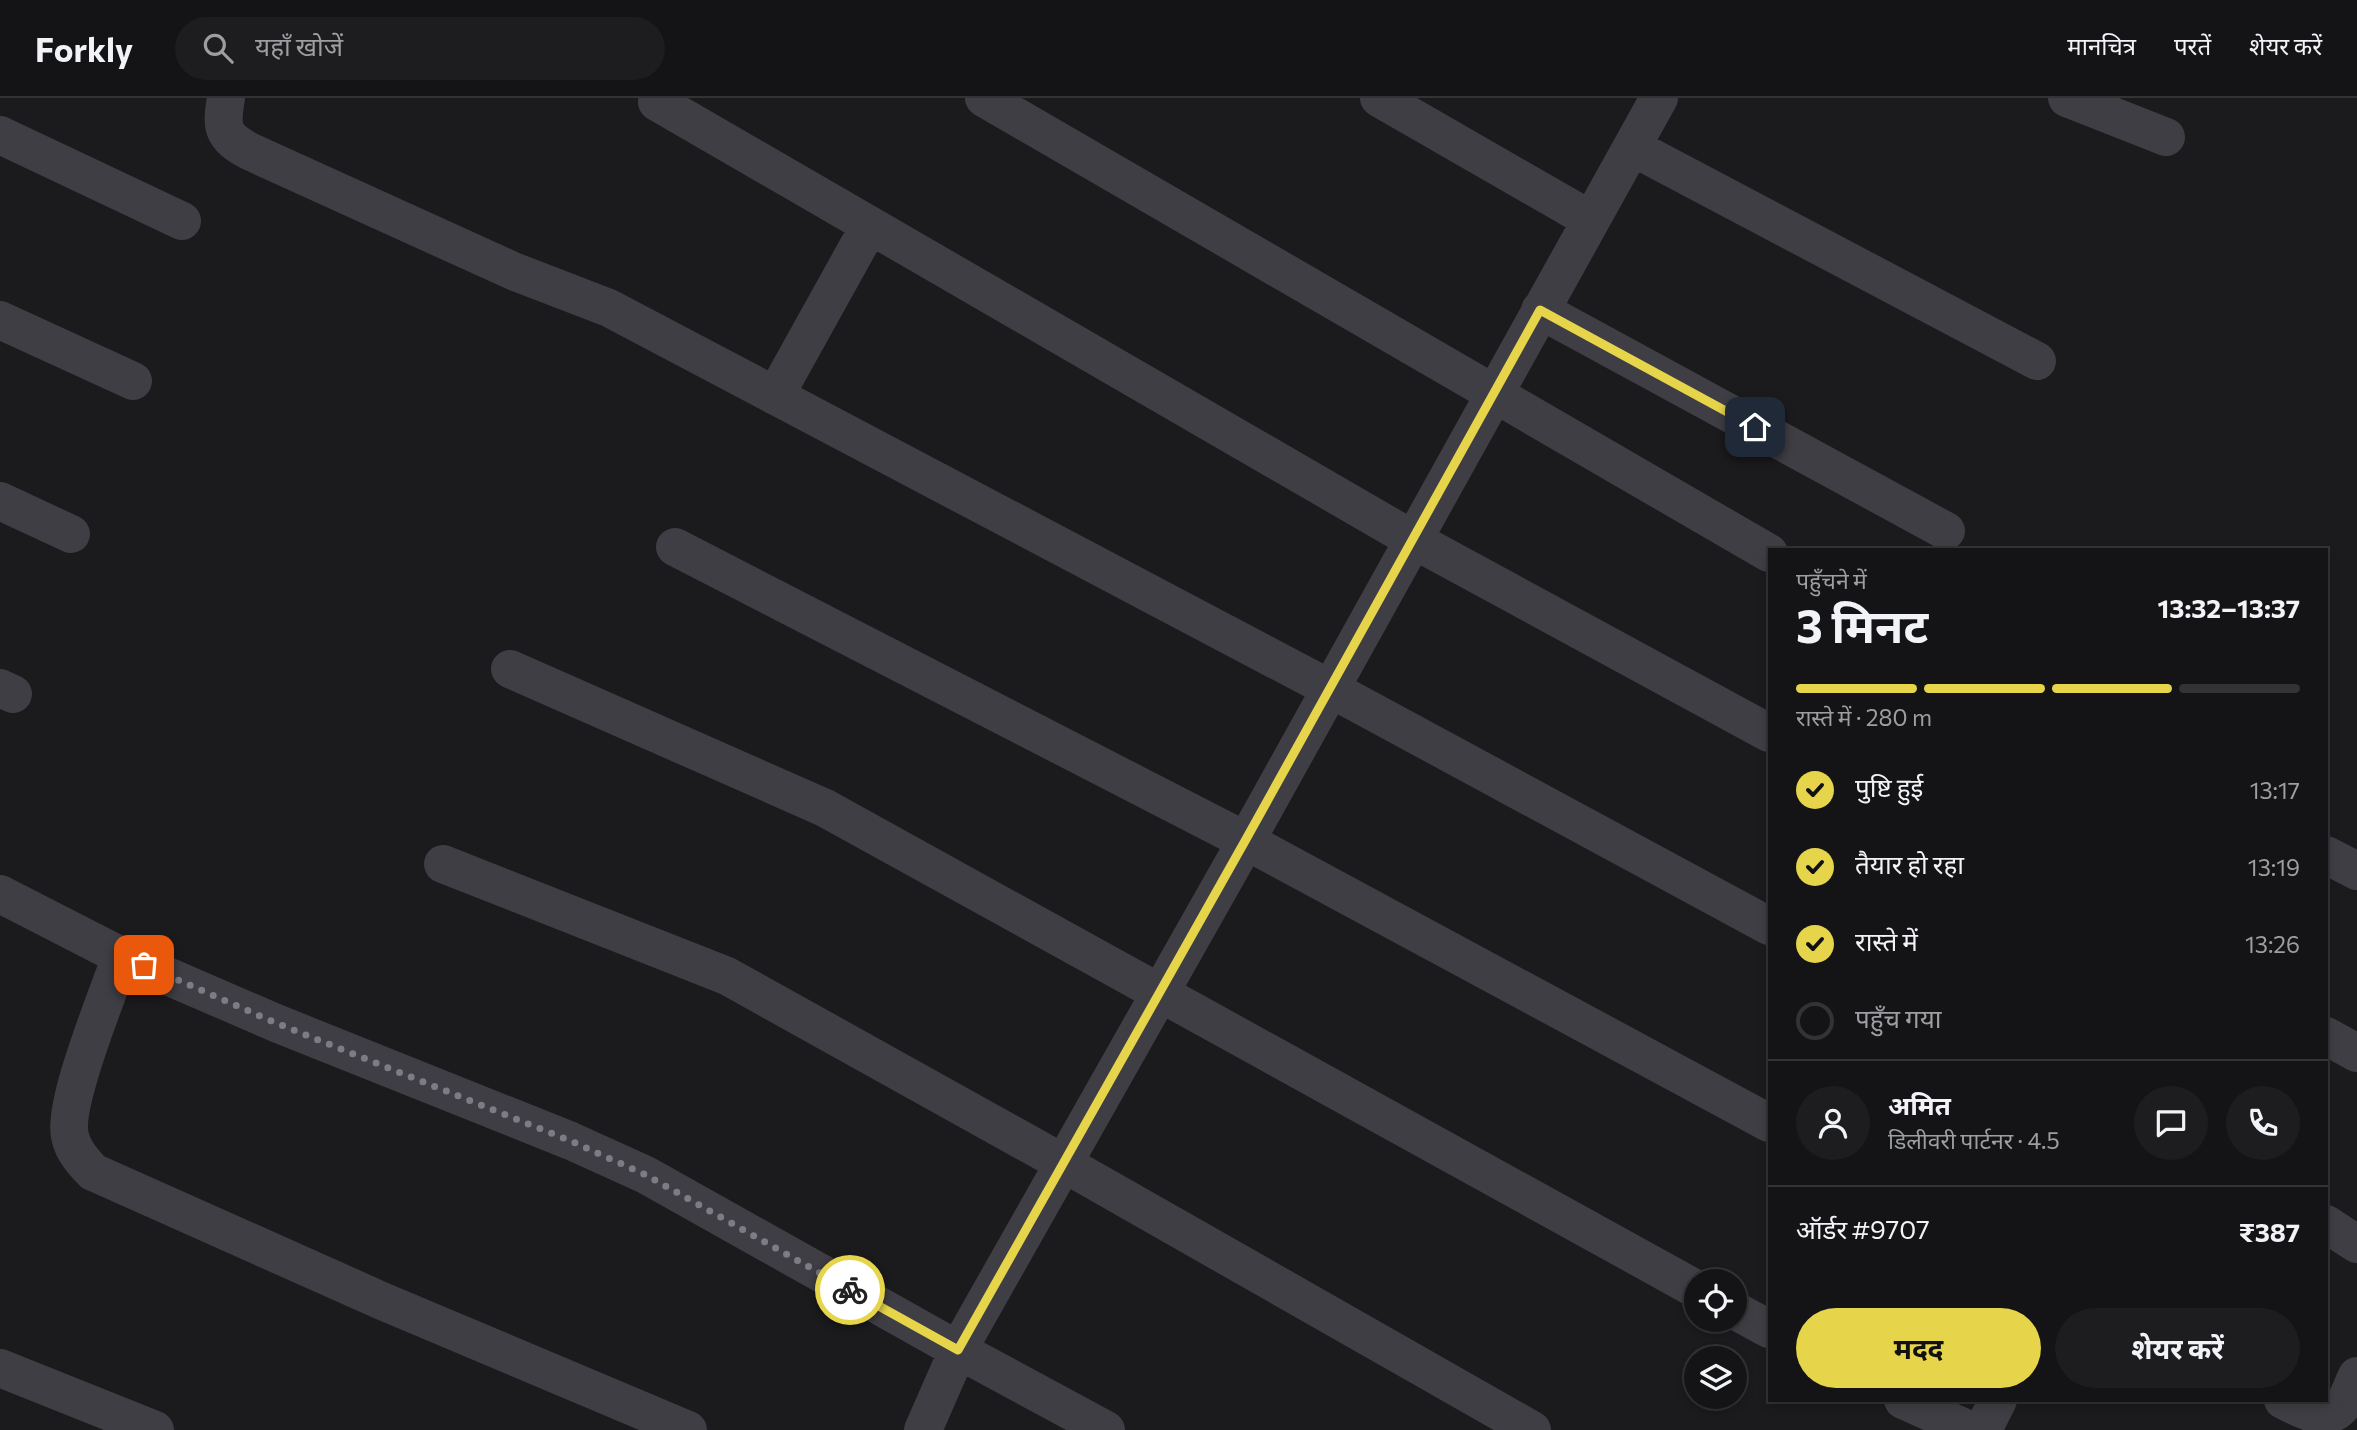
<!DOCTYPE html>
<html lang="hi">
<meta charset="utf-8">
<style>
body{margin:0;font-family:Commissioner,"Noto Sans Devanagari",sans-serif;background:#1d1d1f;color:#f1f3f6;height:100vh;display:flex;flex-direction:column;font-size:26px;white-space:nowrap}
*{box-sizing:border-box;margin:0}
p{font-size:23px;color:#9d9ea1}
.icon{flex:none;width:38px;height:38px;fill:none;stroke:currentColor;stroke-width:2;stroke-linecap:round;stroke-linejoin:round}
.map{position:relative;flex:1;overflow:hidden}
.side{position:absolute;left:1768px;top:450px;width:560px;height:854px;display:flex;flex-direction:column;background:#141416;border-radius:0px;box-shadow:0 4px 10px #0003,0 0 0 2px #333335}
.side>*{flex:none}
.fabs{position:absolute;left:1684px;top:1171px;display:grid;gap:14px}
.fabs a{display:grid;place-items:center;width:63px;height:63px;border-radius:50%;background:#141416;box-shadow:0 4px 10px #0003,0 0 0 2px #333335;font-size:35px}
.pin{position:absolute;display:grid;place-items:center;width:60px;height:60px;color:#fff;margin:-30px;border-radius:14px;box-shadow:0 4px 10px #0006}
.courier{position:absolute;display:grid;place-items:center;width:70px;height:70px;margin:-35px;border:5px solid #e6d44a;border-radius:50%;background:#fff;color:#222;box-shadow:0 2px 9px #0007}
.head em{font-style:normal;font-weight:700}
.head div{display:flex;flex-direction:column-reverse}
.head{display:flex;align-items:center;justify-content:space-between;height:119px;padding:0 28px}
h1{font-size:46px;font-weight:700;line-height:52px}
.bar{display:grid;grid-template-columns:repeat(4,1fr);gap:10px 7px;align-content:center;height:84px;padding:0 28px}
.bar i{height:9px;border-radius:5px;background:#333335}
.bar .on{background:#e6d44a}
.bar p{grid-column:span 4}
.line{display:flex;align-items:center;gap:18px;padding:0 28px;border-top:2px solid #333335}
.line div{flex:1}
.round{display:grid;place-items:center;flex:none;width:74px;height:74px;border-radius:37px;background:#1d1d1f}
ol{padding:0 28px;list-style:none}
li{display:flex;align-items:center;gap:21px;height:77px}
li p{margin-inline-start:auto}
li .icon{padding:7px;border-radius:50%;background:#e6d44a;color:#111;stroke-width:4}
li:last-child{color:#9d9ea1}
li i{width:38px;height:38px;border:4px solid #333335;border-radius:50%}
.primary-button{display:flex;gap:14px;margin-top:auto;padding:14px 28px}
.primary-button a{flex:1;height:80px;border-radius:42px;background:#e6d44a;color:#111;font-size:28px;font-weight:700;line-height:80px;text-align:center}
.primary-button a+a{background:#1d1d1f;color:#f1f3f6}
header{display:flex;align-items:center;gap:42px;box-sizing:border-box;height:98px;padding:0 35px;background:#141416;border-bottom:2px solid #333335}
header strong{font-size:33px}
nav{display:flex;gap:38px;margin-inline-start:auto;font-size:24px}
.search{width:490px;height:63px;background:#1d1d1f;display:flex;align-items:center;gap:18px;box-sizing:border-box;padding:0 24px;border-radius:38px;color:#9d9ea1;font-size:26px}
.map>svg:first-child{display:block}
</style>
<header>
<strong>Forkly</strong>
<div class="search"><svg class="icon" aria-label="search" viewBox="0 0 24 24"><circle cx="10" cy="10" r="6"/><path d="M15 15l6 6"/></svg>यहाँ खोजें</div>
<nav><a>मानचित्र</a><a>परतें</a><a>शेयर करें</a></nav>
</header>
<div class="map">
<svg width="2357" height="1332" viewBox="0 0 2357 1332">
<rect width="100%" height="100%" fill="#1b1b1d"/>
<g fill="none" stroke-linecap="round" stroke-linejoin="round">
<path stroke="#3e3e44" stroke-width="38" d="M226,0C221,30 222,38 249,53L513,173L609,210L1329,590L1769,828
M984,0L1769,455
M1379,0L1591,122
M2067,0L2166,39
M657,4L1412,441L1769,635
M0,37L182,123
M1632,49L2037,263
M1540,212L1946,433
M0,222L133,283
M775,298L870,127
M0,403L71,436
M675,449L1246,743L1769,1025
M510,571L825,710L1696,1191
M0,590L13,596
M2326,757L2357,773
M443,766L727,878L1063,1065L1532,1332
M0,796L121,858L276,925L571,1043L646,1077L958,1252L1106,1332
M121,858C109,894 62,1006 70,1038C73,1053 83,1064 93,1074L382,1203L688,1332
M2326,938L2357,955
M2326,1126L2357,1146
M1734,1212L1769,1231
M0,1270L155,1332
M1903,1302L1970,1332
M2283,1302C2299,1310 2326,1326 2341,1309C2348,1302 2352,1287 2357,1278
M923,1332L958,1252L1246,743L1659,0
M1983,1332L1998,1302"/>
</g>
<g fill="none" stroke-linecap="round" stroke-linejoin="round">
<path stroke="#7b7c84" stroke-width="7" stroke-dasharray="0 12.6" d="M144,867L276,925L571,1043L646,1077L850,1192"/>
<path stroke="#e6d44a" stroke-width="9" d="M850,1192L958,1252L1245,743L1540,212L1755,329"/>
</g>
</svg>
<div class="fabs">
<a><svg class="icon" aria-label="locate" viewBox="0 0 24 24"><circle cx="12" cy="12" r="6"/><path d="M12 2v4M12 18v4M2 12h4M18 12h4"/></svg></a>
<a><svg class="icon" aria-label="layers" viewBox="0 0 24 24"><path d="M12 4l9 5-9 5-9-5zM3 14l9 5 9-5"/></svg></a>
</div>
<div class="pin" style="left:144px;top:867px;background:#ea580c"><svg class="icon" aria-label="bag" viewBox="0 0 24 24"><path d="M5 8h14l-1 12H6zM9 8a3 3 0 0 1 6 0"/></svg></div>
<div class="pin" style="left:1755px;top:329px;background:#1f2937"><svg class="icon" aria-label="home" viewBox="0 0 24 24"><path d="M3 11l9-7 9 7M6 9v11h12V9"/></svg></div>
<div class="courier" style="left:850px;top:1192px"><svg class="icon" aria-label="bike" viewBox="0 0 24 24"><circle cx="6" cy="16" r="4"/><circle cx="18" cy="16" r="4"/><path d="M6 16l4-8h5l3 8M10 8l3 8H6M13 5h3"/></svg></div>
<section class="side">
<div class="head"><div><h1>3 मिनट</h1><p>पहुँचने में</p></div><em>13:32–13:37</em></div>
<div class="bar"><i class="on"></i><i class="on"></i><i class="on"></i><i></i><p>रास्ते में · 280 m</p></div>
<ol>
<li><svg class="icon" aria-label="check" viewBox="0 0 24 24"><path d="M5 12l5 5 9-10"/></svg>पुष्टि हुई<p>13:17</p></li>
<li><svg class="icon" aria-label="check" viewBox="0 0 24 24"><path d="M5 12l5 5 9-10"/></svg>तैयार हो रहा<p>13:19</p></li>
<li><svg class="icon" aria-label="check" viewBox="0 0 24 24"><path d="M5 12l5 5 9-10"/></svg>रास्ते में<p>13:26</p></li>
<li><i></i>पहुँच गया</li>
</ol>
<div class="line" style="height:126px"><a class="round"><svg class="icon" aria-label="person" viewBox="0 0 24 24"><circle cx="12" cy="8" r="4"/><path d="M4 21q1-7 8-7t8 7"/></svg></a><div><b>अमित</b><p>डिलीवरी पार्टनर · 4.5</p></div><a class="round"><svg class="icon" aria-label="chat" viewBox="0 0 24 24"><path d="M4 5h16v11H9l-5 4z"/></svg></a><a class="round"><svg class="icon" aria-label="phone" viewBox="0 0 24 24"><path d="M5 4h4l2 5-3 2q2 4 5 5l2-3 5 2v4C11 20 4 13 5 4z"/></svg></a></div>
<div class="line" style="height:91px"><div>ऑर्डर #9707</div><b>₹387</b></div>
<div class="primary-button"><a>मदद</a><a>शेयर करें</a></div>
</section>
</div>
